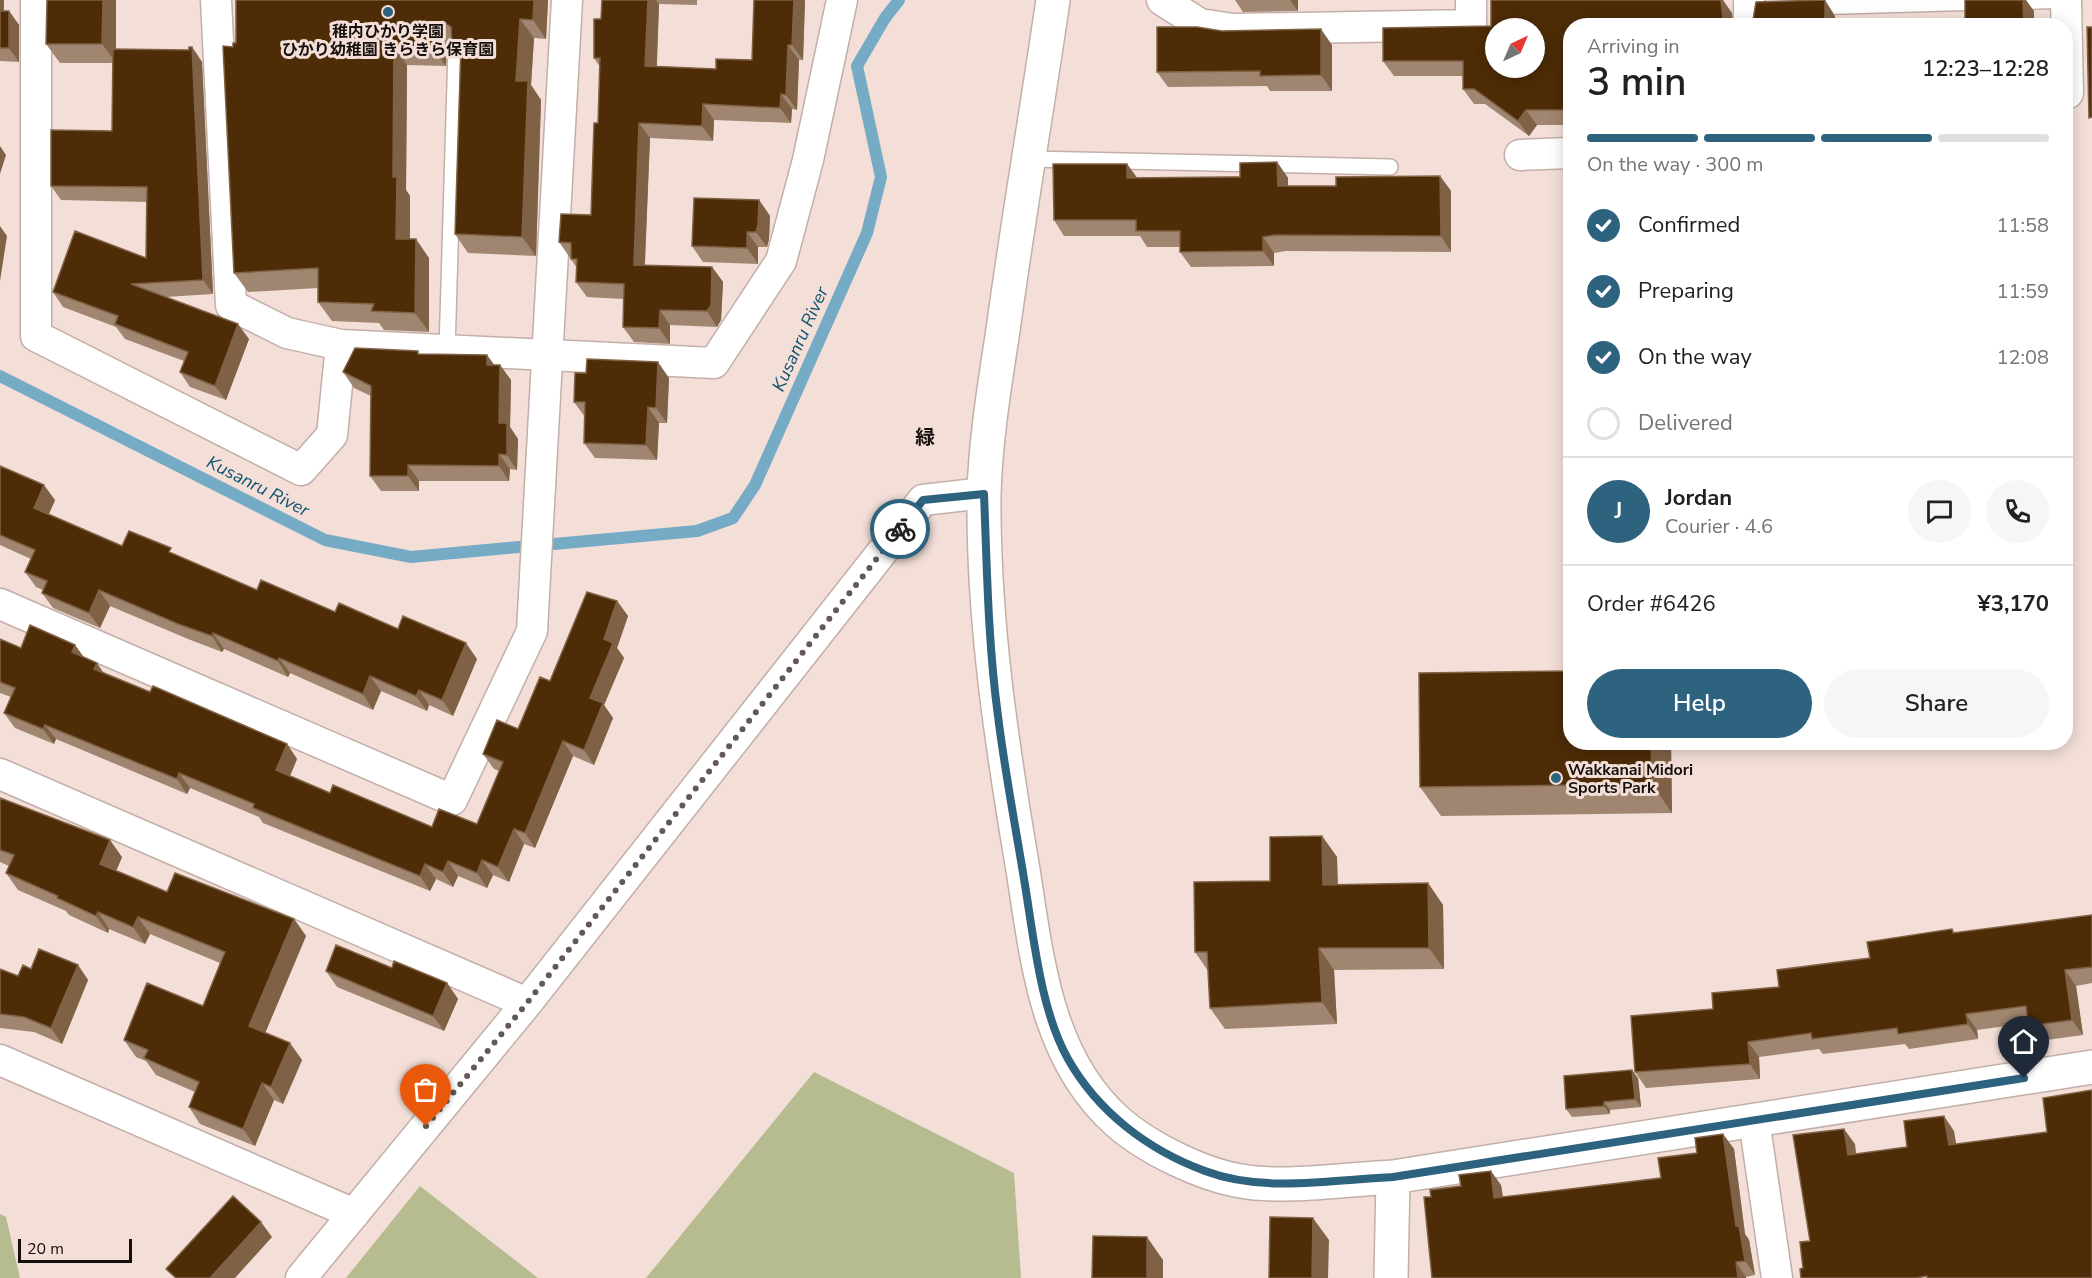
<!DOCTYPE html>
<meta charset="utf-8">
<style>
body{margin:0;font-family:"Nunito Sans","Noto Sans JP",sans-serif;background:#f6f6f6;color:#202124;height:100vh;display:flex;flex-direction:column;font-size:22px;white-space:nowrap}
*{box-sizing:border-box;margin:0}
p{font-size:20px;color:#757577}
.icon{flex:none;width:33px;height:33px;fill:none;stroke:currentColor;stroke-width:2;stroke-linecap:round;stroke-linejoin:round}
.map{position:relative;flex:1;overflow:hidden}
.panel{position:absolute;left:1563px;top:18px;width:510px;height:732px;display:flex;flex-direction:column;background:#fff;border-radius:24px;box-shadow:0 3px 15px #0003}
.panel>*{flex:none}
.needle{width:39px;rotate:44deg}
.tools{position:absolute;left:1485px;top:18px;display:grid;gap:12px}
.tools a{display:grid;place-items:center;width:60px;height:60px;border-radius:50%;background:#fff;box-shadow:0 3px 15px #0003;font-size:30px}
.scale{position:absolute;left:18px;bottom:15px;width:114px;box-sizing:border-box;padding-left:6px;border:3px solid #150f0d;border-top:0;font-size:16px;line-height:21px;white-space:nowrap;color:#150f0d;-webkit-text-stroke:4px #f3dfd8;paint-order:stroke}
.pin{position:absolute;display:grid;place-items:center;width:51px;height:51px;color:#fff;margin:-62px -26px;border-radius:50% 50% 50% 0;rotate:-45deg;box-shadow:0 0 6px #0007}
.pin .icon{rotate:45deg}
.courier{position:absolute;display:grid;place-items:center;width:60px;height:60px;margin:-30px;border:4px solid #2e637f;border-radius:50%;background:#fff;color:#222;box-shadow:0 2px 8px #0007}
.overview em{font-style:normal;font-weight:600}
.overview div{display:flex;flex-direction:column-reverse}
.overview{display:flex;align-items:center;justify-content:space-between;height:102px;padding:0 24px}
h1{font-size:39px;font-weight:600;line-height:45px}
.bar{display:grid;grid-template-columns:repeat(4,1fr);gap:9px 6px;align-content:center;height:72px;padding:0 24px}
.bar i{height:8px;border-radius:4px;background:#e0e0e0}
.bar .current{background:#2e637f}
.bar p{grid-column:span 4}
.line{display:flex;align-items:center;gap:15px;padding:0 24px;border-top:2px solid #e0e0e0}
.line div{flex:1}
.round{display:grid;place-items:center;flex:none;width:63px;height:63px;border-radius:32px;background:#f6f6f6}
ol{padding:0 24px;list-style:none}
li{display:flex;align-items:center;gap:18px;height:66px}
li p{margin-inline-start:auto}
li .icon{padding:6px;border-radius:50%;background:#2e637f;color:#fff;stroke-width:4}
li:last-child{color:#757577}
li i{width:33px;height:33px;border:3px solid #e0e0e0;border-radius:50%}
.primary-button{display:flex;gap:12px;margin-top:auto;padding:12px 24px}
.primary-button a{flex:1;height:69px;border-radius:36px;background:#2e637f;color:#fff;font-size:24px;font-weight:600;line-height:69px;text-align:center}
.primary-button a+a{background:#f6f6f6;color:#202124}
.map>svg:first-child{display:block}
</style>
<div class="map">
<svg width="2092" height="1278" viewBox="0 0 2092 1278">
<rect width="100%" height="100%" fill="#f3dfd8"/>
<path fill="#b6bc8f" d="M814,1072L1014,1173L1021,1278H646Z
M420,1186L538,1278H346Z
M0,1214L6,1217L20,1278H0Z"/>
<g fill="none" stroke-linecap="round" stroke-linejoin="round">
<path stroke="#76abc6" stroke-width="12" d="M0,376L325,540L411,557L519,547
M554,544L697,531L733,518L755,485L867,233L881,177L857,66L885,18L899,0"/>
<g stroke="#c2afa8" stroke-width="18">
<path id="service" d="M2007,2L2066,0
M1809,7L1983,2
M1031,159L1390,167
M447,350L456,50"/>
</g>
<g stroke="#c2afa8" stroke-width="33">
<path id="minor" d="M36,0V336L301,470L332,435L341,345
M216,0L231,305L287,333L341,345L714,363L781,261L808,160L842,0
M1162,0L1200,24L1233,29L1471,25V0
M1749,0V26
M2066,0L2068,93
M1520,155L1570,153
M0,604L452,800L532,631L567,0
M0,774L527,1003
M0,1060L354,1214
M1754,1120L1777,1278
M301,1278L527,1003L923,500L984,493"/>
</g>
<g stroke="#c2afa8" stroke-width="36">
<path id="tertiary" d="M1053,0C1037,110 1018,220 1003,330C995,383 985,442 984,496C983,622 1002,746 1023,870C1037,959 1046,1059 1118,1122C1147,1148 1203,1175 1241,1181C1285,1189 1348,1179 1393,1177L2092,1067
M1391,1278L1393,1177"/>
</g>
<use href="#service" stroke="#fff" stroke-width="15"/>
<use href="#minor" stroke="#fff" stroke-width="30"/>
<use href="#tertiary" stroke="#fff" stroke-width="33"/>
</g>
<path fill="#a08670" d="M0,0H4V11H9L19,25V62L0,61Z
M47,0H116V49L189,50L192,47L202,62L213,294L166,297L249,339L226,400L190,387L180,372L184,361L125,339L116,327L63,307L53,292L146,258L147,202L61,200L51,186L112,131L113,63H60L46,44Z
M548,0L546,39L534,38L531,85L541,100L536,256L468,253L455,234L460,59L452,47V43L447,45L446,66L407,65L406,190L410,196V239L429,258V332L384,330L379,323L332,321L318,302V288L248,292L234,273L233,47L236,43Z
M602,0H697V5L659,4L657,66L716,69L752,60L805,0L803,60H799L797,110L792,109L791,123L714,120L713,141L650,138L645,265L712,267L723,282L721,320L717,327L670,325V344L634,342L623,327V299L587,297L576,282L577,268L559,242L591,215L598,123L600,67L594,58L601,19Z
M1235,0H1298V11L1243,12Z
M1732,13L1733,26H1570V125H1537L1529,136L1485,104H1474L1463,89V76H1394L1383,61L1491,26Z
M1332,45V91H1270L1267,86L1168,87L1157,72Z
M1277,162L1288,178V186H1336L1440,176L1451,191V252L1286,251L1274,253V266L1191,267L1180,252V247H1147L1140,236H1064L1054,220L1127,164L1137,178L1225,177H1240Z
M759,200L770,216L769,239L767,247H758V264L703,262L692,246Z
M419,354L487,355L494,365H500L511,380L510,427L518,439L517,470L510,469L509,481H419V491H381L370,476L371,396L354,388L343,372Z
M669,378L667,423H659L657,460L595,458L584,443L585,417L574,402Z
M0,466L55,500L49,514L122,546L175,555L257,590L398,629L477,659L453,716L429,705L427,711L381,691L373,710L290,673L288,677L224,649L222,652L188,639L110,606L100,628L53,608L42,593L43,590L36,587L25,572L31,559L0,545Z
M617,601L628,616L617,648L624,658L604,705L613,718L594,765L573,756L535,848L524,844L509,882L493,875L487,888L458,876L453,887L436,879L430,891L263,823L259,817L190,788L187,794L56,739L54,744L15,728L4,713L11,697L0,693V639L21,648L75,645L84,658L104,673L150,692L287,744L297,759L290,776L330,793L432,827L477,824L499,771L494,769L483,754L518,729L550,681Z
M1671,742L1672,813L1441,816L1420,787Z
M0,798L122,857L116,871L167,892L294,919L306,936L265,1033L302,1060L283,1104L274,1100L255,1146L200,1124L189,1107L195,1092L156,1075L146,1061L136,1057L124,1040L203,1006L220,963L150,934L145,944L109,929L108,933L69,915L66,911L18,890L6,873L9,866L0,862Z
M1322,836L1337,857L1338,885L1428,883L1443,905L1444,969L1334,970L1337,1024L1225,1029L1210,1008L1208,971L1195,952L1270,881Z
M2092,915V983L2076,986L2083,1035L2039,1041L2028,1026V1023L1977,1030L1978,1039L1909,1049L1905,1044L1823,1054L1819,1049L1759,1057L1760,1079L1646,1088L1635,1072L1713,1009L1870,958L1952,929L1955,933Z
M78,965L88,980L62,1044L34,1032L0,1028V969L18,976L31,969Z
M392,968L447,983L458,999L444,1031L337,987L326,971Z
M1638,1078L1641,1107L1610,1110V1114L1572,1117L1566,1109Z
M1723,1134L1734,1149L1745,1234L1749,1240L1755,1275L1746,1277V1278H1432L1501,1185L1503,1197L1661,1178Z"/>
<path fill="#7f6246" d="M0,0H4L3,24L0,20Z
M103,0H116V63L102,44Z
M534,0H548L546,39L533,20Z
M648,0H656L659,4L656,81L645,66Z
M794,0H805L803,60L792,45Z
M1290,0H1298V11Z
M1721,0H1723L1732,13L1733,26H1728L1723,19Z
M1825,0L1835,16V26H1825Z
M2023,0H2026L2034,11V26H2024Z
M9,11L19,25V62L9,48Z
M520,19L534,38L531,85L541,100L536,256L522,237L516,81Z
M434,26L447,45L446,66L432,47Z
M1321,29L1332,45V91L1321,75Z
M788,45L799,60L797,110L786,95Z
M394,46L407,65L406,190L410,196V258L396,239L393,177Z
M192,47L202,62L213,294L203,280Z
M781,94L792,109L791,123L780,108Z
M703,104L714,120L713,141L702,126Z
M1526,110L1537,125L1529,136L1518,121Z
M639,123L650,138L644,280L634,265Z
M0,146L6,155L0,174Z
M1277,162L1288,178V201L1278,186Z
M1127,164L1138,179L1127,178Z
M1440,176L1451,191V252L1441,236Z
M759,200L770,216L769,239L767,247L756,232Z
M0,226L7,236L0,281Z
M747,232L758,247V264L747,248Z
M1263,237L1274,253V266L1263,251Z
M416,239L429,258V332L415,313Z
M712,267L723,282L721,320L717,327L707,311Z
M660,310L670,325V344L659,328Z
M238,324L249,339L226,400L215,386Z
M487,355L498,370L487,365Z
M658,362L669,378L667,423L656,408Z
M500,365L511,380L510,427L518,439L517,470L507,455L499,423Z
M648,407L659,423L657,460L646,445Z
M499,454L510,469L509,481L499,466Z
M408,465L419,481V491L408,476Z
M44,485L55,500L45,523L34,508Z
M99,590L110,606L100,628L89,613Z
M617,601L628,616L617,648L624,658L604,705L613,718L594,765L584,750L590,698L604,639Z
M213,633L224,649L222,652L212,636Z
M466,643L477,659L453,716L442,700Z
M75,645L86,660L72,652Z
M279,658L290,673L288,677L278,661Z
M97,663L107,678L94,669Z
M370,676L381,691L373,710L363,694Z
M419,690L429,705L427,711L416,696Z
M45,725L56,739L54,744L43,729Z
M563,741L573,756L535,848L525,833Z
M1651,742H1671L1672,813L1652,784Z
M287,744L297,759L286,785L276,770Z
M179,773L190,788L187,794L177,779Z
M514,829L524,844L509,882L498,867Z
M1322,836L1337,857L1338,907L1323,885Z
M110,840L122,857L112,881L100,864Z
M482,860L493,875L487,888L477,873Z
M448,861L458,876L453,887L443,872Z
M425,864L436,879L430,891L420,876Z
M1428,883L1443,905L1444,969L1429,948Z
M98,912L109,929L108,933L96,916Z
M138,917L150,934L145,944L133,927Z
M294,919L306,936L261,1043L249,1026Z
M1319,948L1334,970L1337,1024L1322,1002Z
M78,965L88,980L62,1044L51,1028Z
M2065,970L2076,986L2083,1035L2072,1020Z
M447,983L458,999L444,1031L433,1016Z
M1966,1014L1977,1030L1978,1039L1968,1024Z
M1748,1042L1759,1057L1760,1079L1750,1064Z
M290,1043L302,1060L283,1104L271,1087Z
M1632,1070L1638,1078L1641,1107L1635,1099Z
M262,1083L274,1100L255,1146L243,1129Z
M1604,1102L1610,1110V1114L1604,1106Z
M1944,1116L1954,1131L1959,1160L1949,1145Z
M1844,1129L1855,1144L1858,1170L1848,1155Z
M1723,1134L1734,1149L1745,1234L1749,1240L1755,1275L1745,1261L1736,1226Z
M1491,1171L1501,1185L1505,1213L1494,1198Z
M1313,1218L1329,1240L1328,1278H1312Z
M261,1222L272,1237L235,1278H210Z
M1147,1237L1163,1260V1278H1147Z
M1736,1262L1746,1277V1278H1738Z"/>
<path fill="#4d2c07" stroke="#7f6246" stroke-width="1.5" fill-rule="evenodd" d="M47,0H103L102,44H46Z
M236,0H534L533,20L520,19L516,81H528L522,237L455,234L461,47H452L451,27L442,21L434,26L432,47L394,46L393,177H397L396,239H416L415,313L371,311L374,304L318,302V268L234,273L223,46L233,47V43H236Z
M602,0H648L645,66L716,69V59L752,60L754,0H794L792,45H788L786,95L781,94L780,108L703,104L702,126L639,123L634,265L712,267L711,305L707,311L660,310L659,328L623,327L624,284L576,282L577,259H571V243L559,242L561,214L591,215L594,123H598L600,58H594V19H601Z
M1491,0H1721L1723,19L1730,26H1570V110H1526L1518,121L1474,89H1463V61H1383V28L1491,26ZM1496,28H1534V68H1496Z
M1825,0V26H1747L1753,20L1756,2Z
M1965,0H2023L2024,26H1965Z
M0,11H9V48H0Z
M1157,27H1197L1222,31L1321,29V75L1260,76V71L1157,72Z
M2087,27H2092V117L2089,118Z
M189,47H192L203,280L131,284L238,324L215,386L180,372L188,352L115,324L118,316L53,292L75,231L146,258L147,187L51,186V130L112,131L113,49L189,50Z
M1277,162L1278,186H1336V177L1440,176L1441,236L1275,235L1263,237V251L1180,252V231H1136V220H1054L1053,164H1127V178L1225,177H1240V163Z
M694,198L759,200L758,224L756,232H747V248L692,246Z
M355,348L418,351V354L487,355V365H500L499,423H507V455L499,454V466L408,465V476H370L371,386L343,372Z
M587,359L658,362L656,408L648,407L646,445L584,443L585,402H574L575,373H586Z
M0,466L44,485L34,508L122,546L129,531L171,548L169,552L257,590L261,580L335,612L339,603L398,629L403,616L466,643L442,700L419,690L416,696L370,676L363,694L279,658L278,661L213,633L212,636L178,624L99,590L89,613L42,593L47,581L25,572L35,550L0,535Z
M587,592L617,601L604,639L613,643L590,698L603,703L584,750L563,741L525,833L514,829L498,867L482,860L477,873L448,861L443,872L425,864L420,876L253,808L254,804L179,773L177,779L45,725L43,729L4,713L15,688L0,682V639L21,648L30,625L75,645L72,652L97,663L94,669L150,692L153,686L287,744L276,770L330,793L333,785L432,827L439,809L477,824L503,762L483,754L497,720L518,729L540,677L550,681Z
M1570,671V742H1651L1652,784L1420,787L1419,673Z
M0,798L110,840L100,864L167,892L175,873L294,919L249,1026L290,1043L271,1087L262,1083L243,1129L189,1107L199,1082L144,1058L148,1050L124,1040L147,983L203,1006L225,952L138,917L133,927L98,912L96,916L57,898L58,896L6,873L14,855L0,850Z
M1322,836L1323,885L1428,883L1429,948H1319L1322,1002L1210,1008L1207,952H1195L1194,882L1270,881V837Z
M2092,915V967L2065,970L2072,1020L2028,1026L2026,1006L1966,1014L1968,1024L1898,1034L1897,1028L1812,1039L1811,1033L1748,1042L1750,1064L1635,1072L1631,1016L1713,1009L1712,993L1779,987L1777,970L1870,958L1867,942L1952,929L1953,933Z
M336,945L392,968L394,961L447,983L433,1016L326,971Z
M39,949L78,965L51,1028L24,1017L0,1014V969L18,976L23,965L31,969Z
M1632,1070L1635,1099L1604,1102V1106L1566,1109L1564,1076Z
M2092,1090V1278H1927V1276L1916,1278H1801L1800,1269L1803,1268L1800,1242L1810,1241L1793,1135L1844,1129L1848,1155L1907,1147L1904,1121L1944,1116L1949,1145L2047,1132L2043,1098Z
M1723,1134L1736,1226H1739L1745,1261L1736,1262L1738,1278H1432L1424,1197H1431L1430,1190L1461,1186L1459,1175L1491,1171L1494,1198L1661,1178L1658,1158L1697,1153L1695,1138Z
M233,1196L261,1222L210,1278H176L166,1269Z
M1270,1217L1313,1218L1312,1278H1269Z
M1093,1236L1147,1237V1278H1092Z"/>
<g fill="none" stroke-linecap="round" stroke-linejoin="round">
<path stroke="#635854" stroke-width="6" stroke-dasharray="0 10.8" d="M426,1126L527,1003L900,529"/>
<path stroke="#2e637f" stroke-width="8" d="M900,529L923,500L984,494C987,568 988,643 998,716C1005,773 1016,829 1025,885C1034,940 1041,1011 1068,1059C1098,1112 1148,1150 1205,1171C1263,1193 1333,1180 1393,1177L2024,1078"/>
</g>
<g fill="#2e637f" stroke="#f3dfd8" stroke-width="2">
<circle cx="388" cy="12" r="6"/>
<circle cx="1556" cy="778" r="6"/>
</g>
<g text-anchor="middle" stroke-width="6" stroke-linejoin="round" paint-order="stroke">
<g font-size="16" font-weight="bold" fill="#150f0d" stroke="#f3dfd8">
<text x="388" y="37">稚内ひかり学園<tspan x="388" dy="18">ひかり幼稚園 きらきら保育園</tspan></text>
<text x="1568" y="775" text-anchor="start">Wakkanai Midori<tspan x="1568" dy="18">Sports Park</tspan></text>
</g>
<g font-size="18" font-style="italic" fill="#0e536f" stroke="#f3dfd8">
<text transform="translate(800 339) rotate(-66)" y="6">Kusanru River</text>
<text transform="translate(258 486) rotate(27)" y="6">Kusanru River</text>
</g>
<g font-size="20" font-weight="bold" fill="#150f0d" stroke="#f3dfd8">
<text x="925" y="444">緑</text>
</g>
</g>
</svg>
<div class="tools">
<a><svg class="needle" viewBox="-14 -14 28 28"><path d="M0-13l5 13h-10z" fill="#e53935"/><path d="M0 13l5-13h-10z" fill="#757577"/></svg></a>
</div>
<div class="scale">20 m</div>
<div class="pin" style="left:426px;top:1126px;background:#ea580c"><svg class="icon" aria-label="bag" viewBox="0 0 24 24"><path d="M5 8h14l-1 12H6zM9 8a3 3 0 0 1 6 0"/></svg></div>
<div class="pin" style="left:2024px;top:1078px;background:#1f2937"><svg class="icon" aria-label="home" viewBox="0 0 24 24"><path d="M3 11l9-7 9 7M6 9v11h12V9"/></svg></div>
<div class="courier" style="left:900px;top:529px"><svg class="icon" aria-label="bike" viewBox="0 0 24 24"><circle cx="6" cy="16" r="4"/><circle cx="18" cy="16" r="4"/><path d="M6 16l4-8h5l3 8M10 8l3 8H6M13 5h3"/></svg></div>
<section class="panel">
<div class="overview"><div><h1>3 min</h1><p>Arriving in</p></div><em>12:23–12:28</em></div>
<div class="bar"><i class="current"></i><i class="current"></i><i class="current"></i><i></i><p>On the way · 300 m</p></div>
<ol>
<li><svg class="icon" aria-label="check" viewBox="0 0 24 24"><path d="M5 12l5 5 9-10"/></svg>Confirmed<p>11:58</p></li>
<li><svg class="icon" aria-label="check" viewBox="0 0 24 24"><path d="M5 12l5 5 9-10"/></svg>Preparing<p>11:59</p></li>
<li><svg class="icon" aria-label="check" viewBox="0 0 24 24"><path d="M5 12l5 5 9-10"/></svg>On the way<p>12:08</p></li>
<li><i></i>Delivered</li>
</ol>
<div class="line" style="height:108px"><b class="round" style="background:#2e637f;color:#fff">J</b><div><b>Jordan</b><p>Courier · 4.6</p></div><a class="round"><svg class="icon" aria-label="chat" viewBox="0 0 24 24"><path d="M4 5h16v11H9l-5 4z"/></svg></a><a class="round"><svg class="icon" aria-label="phone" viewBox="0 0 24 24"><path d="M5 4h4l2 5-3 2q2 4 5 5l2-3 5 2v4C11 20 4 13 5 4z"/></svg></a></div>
<div class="line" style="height:78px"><div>Order #6426</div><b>¥3,170</b></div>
<div class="primary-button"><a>Help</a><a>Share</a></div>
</section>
</div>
